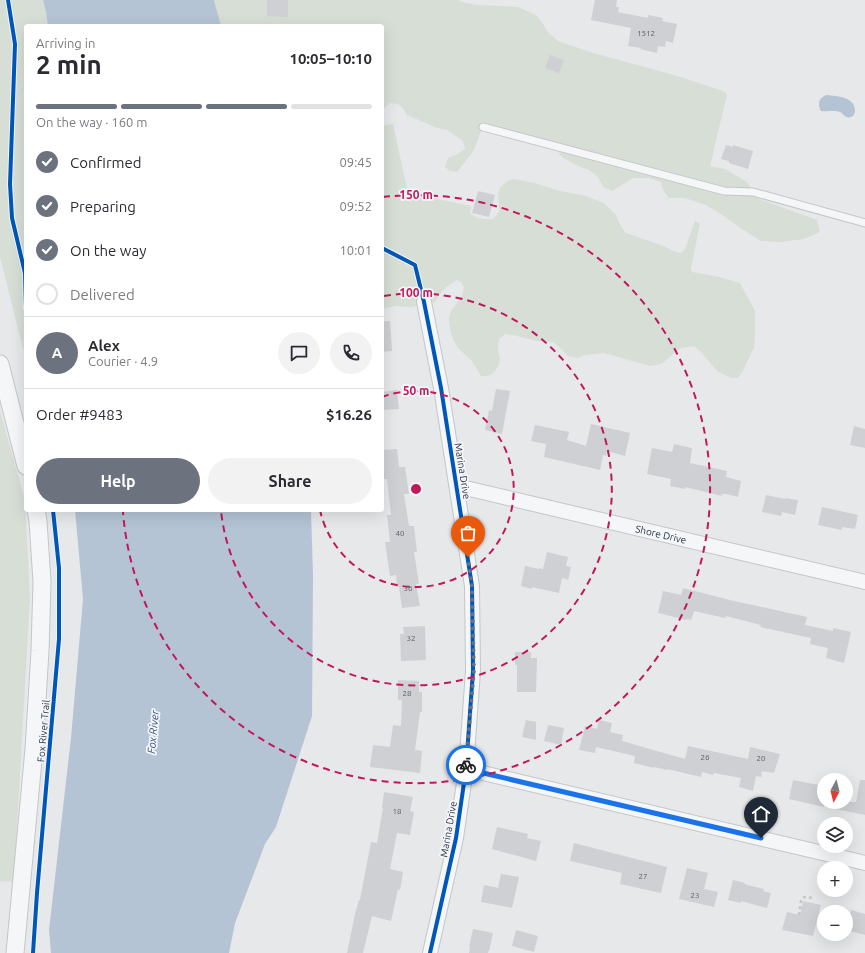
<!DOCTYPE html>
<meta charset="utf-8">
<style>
body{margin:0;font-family:Ubuntu,sans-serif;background:#f2f2f3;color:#2b2b33;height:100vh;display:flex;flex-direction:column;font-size:15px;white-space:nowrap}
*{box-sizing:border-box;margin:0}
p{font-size:13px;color:#7c7c81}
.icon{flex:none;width:22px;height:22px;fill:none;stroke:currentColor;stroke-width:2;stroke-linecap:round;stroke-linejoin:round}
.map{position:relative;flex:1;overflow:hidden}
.drawer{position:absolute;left:24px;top:24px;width:360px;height:488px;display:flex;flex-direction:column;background:#fff;border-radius:4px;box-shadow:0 4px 16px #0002}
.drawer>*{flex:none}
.needle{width:26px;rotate:187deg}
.buttons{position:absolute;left:817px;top:773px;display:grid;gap:8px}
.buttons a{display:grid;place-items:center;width:36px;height:36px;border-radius:50%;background:#fff;box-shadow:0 4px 16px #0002;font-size:20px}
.pin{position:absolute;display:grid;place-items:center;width:34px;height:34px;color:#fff;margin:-41px -17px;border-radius:50% 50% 50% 0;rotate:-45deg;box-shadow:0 0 4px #0007}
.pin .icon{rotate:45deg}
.courier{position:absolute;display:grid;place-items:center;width:40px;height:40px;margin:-20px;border:3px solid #1a73e8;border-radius:50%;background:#fff;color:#222;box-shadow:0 1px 5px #0007}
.headline em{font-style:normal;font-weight:600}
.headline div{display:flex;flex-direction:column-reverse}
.headline{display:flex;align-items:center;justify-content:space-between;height:68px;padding:0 12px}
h1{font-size:26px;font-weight:600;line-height:30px}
.bar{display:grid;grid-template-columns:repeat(4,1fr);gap:6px 4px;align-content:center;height:48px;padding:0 12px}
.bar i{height:5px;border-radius:3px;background:#e1e1e2}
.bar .on{background:#6c737f}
.bar p{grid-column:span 4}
.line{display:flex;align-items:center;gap:10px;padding:0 12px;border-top:1px solid #e1e1e2}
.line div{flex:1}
.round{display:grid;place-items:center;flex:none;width:42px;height:42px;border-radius:21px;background:#f2f2f3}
ol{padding:0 12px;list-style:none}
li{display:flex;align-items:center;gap:12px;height:44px}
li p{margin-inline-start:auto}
li .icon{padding:4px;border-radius:50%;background:#6c737f;color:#fff;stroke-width:4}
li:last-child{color:#7c7c81}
li i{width:22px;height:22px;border:2px solid #e1e1e2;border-radius:50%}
.action{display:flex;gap:8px;margin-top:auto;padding:8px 12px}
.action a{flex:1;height:46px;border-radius:24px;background:#6c737f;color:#fff;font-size:16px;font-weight:600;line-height:46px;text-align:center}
.action a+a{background:#f2f2f3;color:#2b2b33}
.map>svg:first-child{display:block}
</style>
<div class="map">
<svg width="865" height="953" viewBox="0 0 865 953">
<rect width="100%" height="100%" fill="#e6e8ea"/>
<path fill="#d6ded6" d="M0,0H43L46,12L48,26H26V351L23,349L0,257Z
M214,0H458L465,3L477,5L518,7L536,15L541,21L548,32L558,41L593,53L674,75L723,91L727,94L710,166L725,169L747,182L759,199L817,220L820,232L804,239L780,242L761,241L739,227L721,214L706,205L685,198H669L663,190L661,182L649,178H633L612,191L603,187L598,177L589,170L578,166L567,160L560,155L557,145L484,123L474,150L457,172L450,171L445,167L448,158L456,155L465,149L463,141L447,130L437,128L407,115L402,107L398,104L390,103L382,110V26H221Z
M393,124L407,189L429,197L471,206L470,213C476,220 484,219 493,219L499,212V203L498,194L500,188L507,181L514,179L534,183L560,191L586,196L604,203L615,214L622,228L626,233L663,246L676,252L681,253L685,249L695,221L700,223L691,269L692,272L719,277L740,283L755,311V336L754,348L742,372L738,378H732L718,372L701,352L694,346L681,348L661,364L650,366L604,353L585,355L578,358L568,356L559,347L553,342L537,341L513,335L505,334C503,336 501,337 500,338C496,345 499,353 500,360C500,362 499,364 498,366C494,374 489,377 481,376L472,361L458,348L453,339L450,329L449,318L451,311L462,296L464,287L461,282L457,280C445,287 442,290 435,302L411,307L395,306L382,309V126Z
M0,411L25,500L30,598L16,844L15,882L0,881Z"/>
<path fill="#b4c4d5" d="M43,0H214L221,26H48L46,12Z
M827,95C836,96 855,97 855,110C855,113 854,116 851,117C845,119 844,114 840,112C834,110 827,112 821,111C817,104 819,97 827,95Z
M75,510H311L313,576L312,716L276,827L265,844L235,923L229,953H51L49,930L71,738L83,599Z"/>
<path fill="#ced0d3" d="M267,0H288V17L267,16Z
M595,0H617L616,7H619L618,12L648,18V15L663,18L662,21L677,24L673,43L666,41L665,47L658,46L657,53L640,49L641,48L628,46L631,28L591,20Z
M550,55L564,60L559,73L545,68Z
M726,145L733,147V145L753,151L748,169L729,163V161L721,159Z
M478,191L495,195L489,217L472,213Z
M382,321H390L392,351L382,352Z
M496,389L510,391L502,434L485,430L489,410L492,411Z
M397,390L399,409L382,410V392Z
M591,424L630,433L625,456L607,451L606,456L603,455L600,470L544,457L546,444L531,441L535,425L569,432L567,440L586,446Z
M854,426L865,429V448L850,445Z
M674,444L692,448L690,463L727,471L726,477L741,481L738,497L726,494H722V496L685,487V489L670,486L671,479L647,474L652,448L672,452Z
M397,449L399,467H405L409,494H404L409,526H414L417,552H414L419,584H416L420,606L402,608L399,587H397L396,575L390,576L385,542H390L387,515H391L387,479H382V450Z
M766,495L785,499V498L798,500L795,515L782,512L781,516L762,512Z
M822,507L858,515L855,529L842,527V530L818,525Z
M547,552L568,557L566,566L571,567L568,580L562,578L559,593L532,587V589L521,586L525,566L539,569V568L543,569Z
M683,588L730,600L807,617L805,625L833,631V628L851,632L844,663L826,658L828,648L810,644L811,638L760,627L761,625L726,616L725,618L694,611L691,620L687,619L686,620L658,613L663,591L681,595Z
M425,626L426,660L401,661L400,634H404L403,627Z
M515,652H531V658H537L536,692H517V665H515Z
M398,680L419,681V692H422V712H420L415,750L422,751L420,773L370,767L373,745L390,747L393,725L401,726L402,700H398Z
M526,720L536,722V740L522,737Z
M599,720L612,723L610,732L623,735L622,741L685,759L688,746L748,759L750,747L780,754L774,773L762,771L761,777L756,776L753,791L739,787L741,778L714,773L713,775L702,772L701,777L667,769V770L654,767V768L634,763L635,756L596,747L595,753L579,750L585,726L597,729Z
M548,725L564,728L561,745L544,741Z
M793,780L824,786V807L789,799Z
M860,780H865V815L826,807L827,802H856Z
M384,792L413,797L410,811L414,812L410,835L397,833L390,869L403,872L400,890L398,889L391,921L372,916L363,953H347L355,914L359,900H360L371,842L377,843L383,808H382Z
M497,827L528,834L527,838L541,841L536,861L492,849Z
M574,843L667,867L661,893L620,884L622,873L570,861Z
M687,868L708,873L704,889L718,892L714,907L679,899Z
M501,874L519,877L512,908L481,902L484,885L498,888Z
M733,880L745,883L744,884L764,889L763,891L771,893L767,908L741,901V903L728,900Z
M803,901L821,905L813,936L782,930L787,912L800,915Z
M851,910L865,914V935L846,930Z
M473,929L493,933L489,951H488V953H469L470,947H469Z
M516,930L538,936L534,952L512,946Z"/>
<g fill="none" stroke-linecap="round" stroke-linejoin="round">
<g stroke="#c4c6c8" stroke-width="9">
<path id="service" d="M483,127L724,191L753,192L865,223"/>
</g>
<g stroke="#c4c6c8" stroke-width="16">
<path id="minor" d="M424,302L441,388L472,586L473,671L466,769L456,838L430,953
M457,486L865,582
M466,769L865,863"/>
</g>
<g stroke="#c4c6c8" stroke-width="19">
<path id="tertiary" d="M0,364L26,466
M15,953L34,749L40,651L42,582L38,521L36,510"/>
</g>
<path stroke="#c5c6ca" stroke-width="2.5" stroke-dasharray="3 3" stroke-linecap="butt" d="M799,915L801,901L804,897L814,898"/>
<use href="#service" stroke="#f5f6f7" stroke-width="7"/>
<use href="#minor" stroke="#f5f6f7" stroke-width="14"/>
<use href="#tertiary" stroke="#f5f6f7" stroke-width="17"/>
<g stroke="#f4f6f9" stroke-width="6">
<path id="cycleway" d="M8,0L15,44L10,184L12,218L25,273L26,308
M382,248L415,265L424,302L441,388L472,586L473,671L466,769L456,838L430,953
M33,953L37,893L59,639V568L53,510"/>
</g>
<use href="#cycleway" stroke="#0057b8" stroke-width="4"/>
</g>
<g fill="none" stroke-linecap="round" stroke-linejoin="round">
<path stroke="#6c737f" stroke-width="4" stroke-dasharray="0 7.2" d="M466,765L474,671L472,586L468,557"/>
<path stroke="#1a73e8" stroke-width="5" d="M466,765V769L761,838"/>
</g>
<g fill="none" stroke="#c2185b" stroke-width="2" stroke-dasharray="7 5">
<path d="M382 397A98 98 0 1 1 320 510"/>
<path d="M384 296A196 196 0 1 1 221 511"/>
<path d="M383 197A294 294 0 1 1 123 512"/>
</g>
<g text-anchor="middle" stroke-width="3.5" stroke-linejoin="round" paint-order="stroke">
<g font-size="8" fill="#545c69">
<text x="646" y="36">1512</text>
<text x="400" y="536">40</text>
<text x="408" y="591">36</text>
<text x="411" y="641">32</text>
<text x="407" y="696">28</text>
<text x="705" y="760">26</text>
<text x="761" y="761">20</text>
<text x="397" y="814">18</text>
<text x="643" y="879">27</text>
<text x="695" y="898">23</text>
</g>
<g font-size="10" fill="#2b3445" stroke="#f4f6f9">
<text transform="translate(463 471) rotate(81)" y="4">Marina Drive</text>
<text transform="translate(661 534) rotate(13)" y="4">Shore Drive</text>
<text transform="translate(43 731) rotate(-85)" y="4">Fox River Trail</text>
<text transform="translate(448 829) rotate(-80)" y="4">Marina Drive</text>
</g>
<g font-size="11" font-style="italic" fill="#34527a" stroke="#f4f6f9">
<text transform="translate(153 732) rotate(-85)" y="4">Fox River</text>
</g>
</g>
<circle cx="416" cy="489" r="6" fill="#c2185b" stroke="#f4f6f9" stroke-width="2"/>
<g font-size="12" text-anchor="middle" font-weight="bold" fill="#c2185b" stroke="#f4f6f9" stroke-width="3.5" stroke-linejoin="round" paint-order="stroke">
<text x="416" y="199">150 m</text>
<text x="416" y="297">100 m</text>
<text x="416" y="395">50 m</text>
</g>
</svg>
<div class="buttons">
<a><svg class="needle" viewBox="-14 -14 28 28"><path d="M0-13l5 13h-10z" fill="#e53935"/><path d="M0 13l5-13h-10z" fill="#7c7c81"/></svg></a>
<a><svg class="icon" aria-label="layers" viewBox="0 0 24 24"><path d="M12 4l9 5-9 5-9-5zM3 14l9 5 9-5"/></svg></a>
<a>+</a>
<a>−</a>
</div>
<div class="pin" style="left:468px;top:557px;background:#ea580c"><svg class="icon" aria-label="bag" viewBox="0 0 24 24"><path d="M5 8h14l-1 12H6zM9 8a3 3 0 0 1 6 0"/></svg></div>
<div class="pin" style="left:761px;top:838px;background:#1f2937"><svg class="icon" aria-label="home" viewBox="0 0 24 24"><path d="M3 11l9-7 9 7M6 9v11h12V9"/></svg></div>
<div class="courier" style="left:466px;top:765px"><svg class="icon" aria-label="bike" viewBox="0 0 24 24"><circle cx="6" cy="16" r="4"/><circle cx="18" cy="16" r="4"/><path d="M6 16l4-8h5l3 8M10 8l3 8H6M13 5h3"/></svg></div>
<section class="drawer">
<div class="headline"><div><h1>2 min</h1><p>Arriving in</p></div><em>10:05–10:10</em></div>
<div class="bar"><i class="on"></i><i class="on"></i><i class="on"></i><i></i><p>On the way · 160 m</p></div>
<ol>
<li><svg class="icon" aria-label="check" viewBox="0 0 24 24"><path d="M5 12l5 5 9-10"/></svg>Confirmed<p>09:45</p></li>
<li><svg class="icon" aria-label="check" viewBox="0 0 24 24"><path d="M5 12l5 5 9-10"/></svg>Preparing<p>09:52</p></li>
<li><svg class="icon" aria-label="check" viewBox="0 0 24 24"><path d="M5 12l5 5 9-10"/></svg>On the way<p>10:01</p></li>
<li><i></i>Delivered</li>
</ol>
<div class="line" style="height:72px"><b class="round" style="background:#6c737f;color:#fff">A</b><div><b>Alex</b><p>Courier · 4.9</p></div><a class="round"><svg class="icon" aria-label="chat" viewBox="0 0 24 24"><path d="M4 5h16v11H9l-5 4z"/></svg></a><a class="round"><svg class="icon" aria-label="phone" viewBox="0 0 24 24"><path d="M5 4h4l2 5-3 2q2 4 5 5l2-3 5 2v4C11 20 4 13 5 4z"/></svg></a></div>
<div class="line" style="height:52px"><div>Order #9483</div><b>$16.26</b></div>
<div class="action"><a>Help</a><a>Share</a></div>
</section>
</div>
